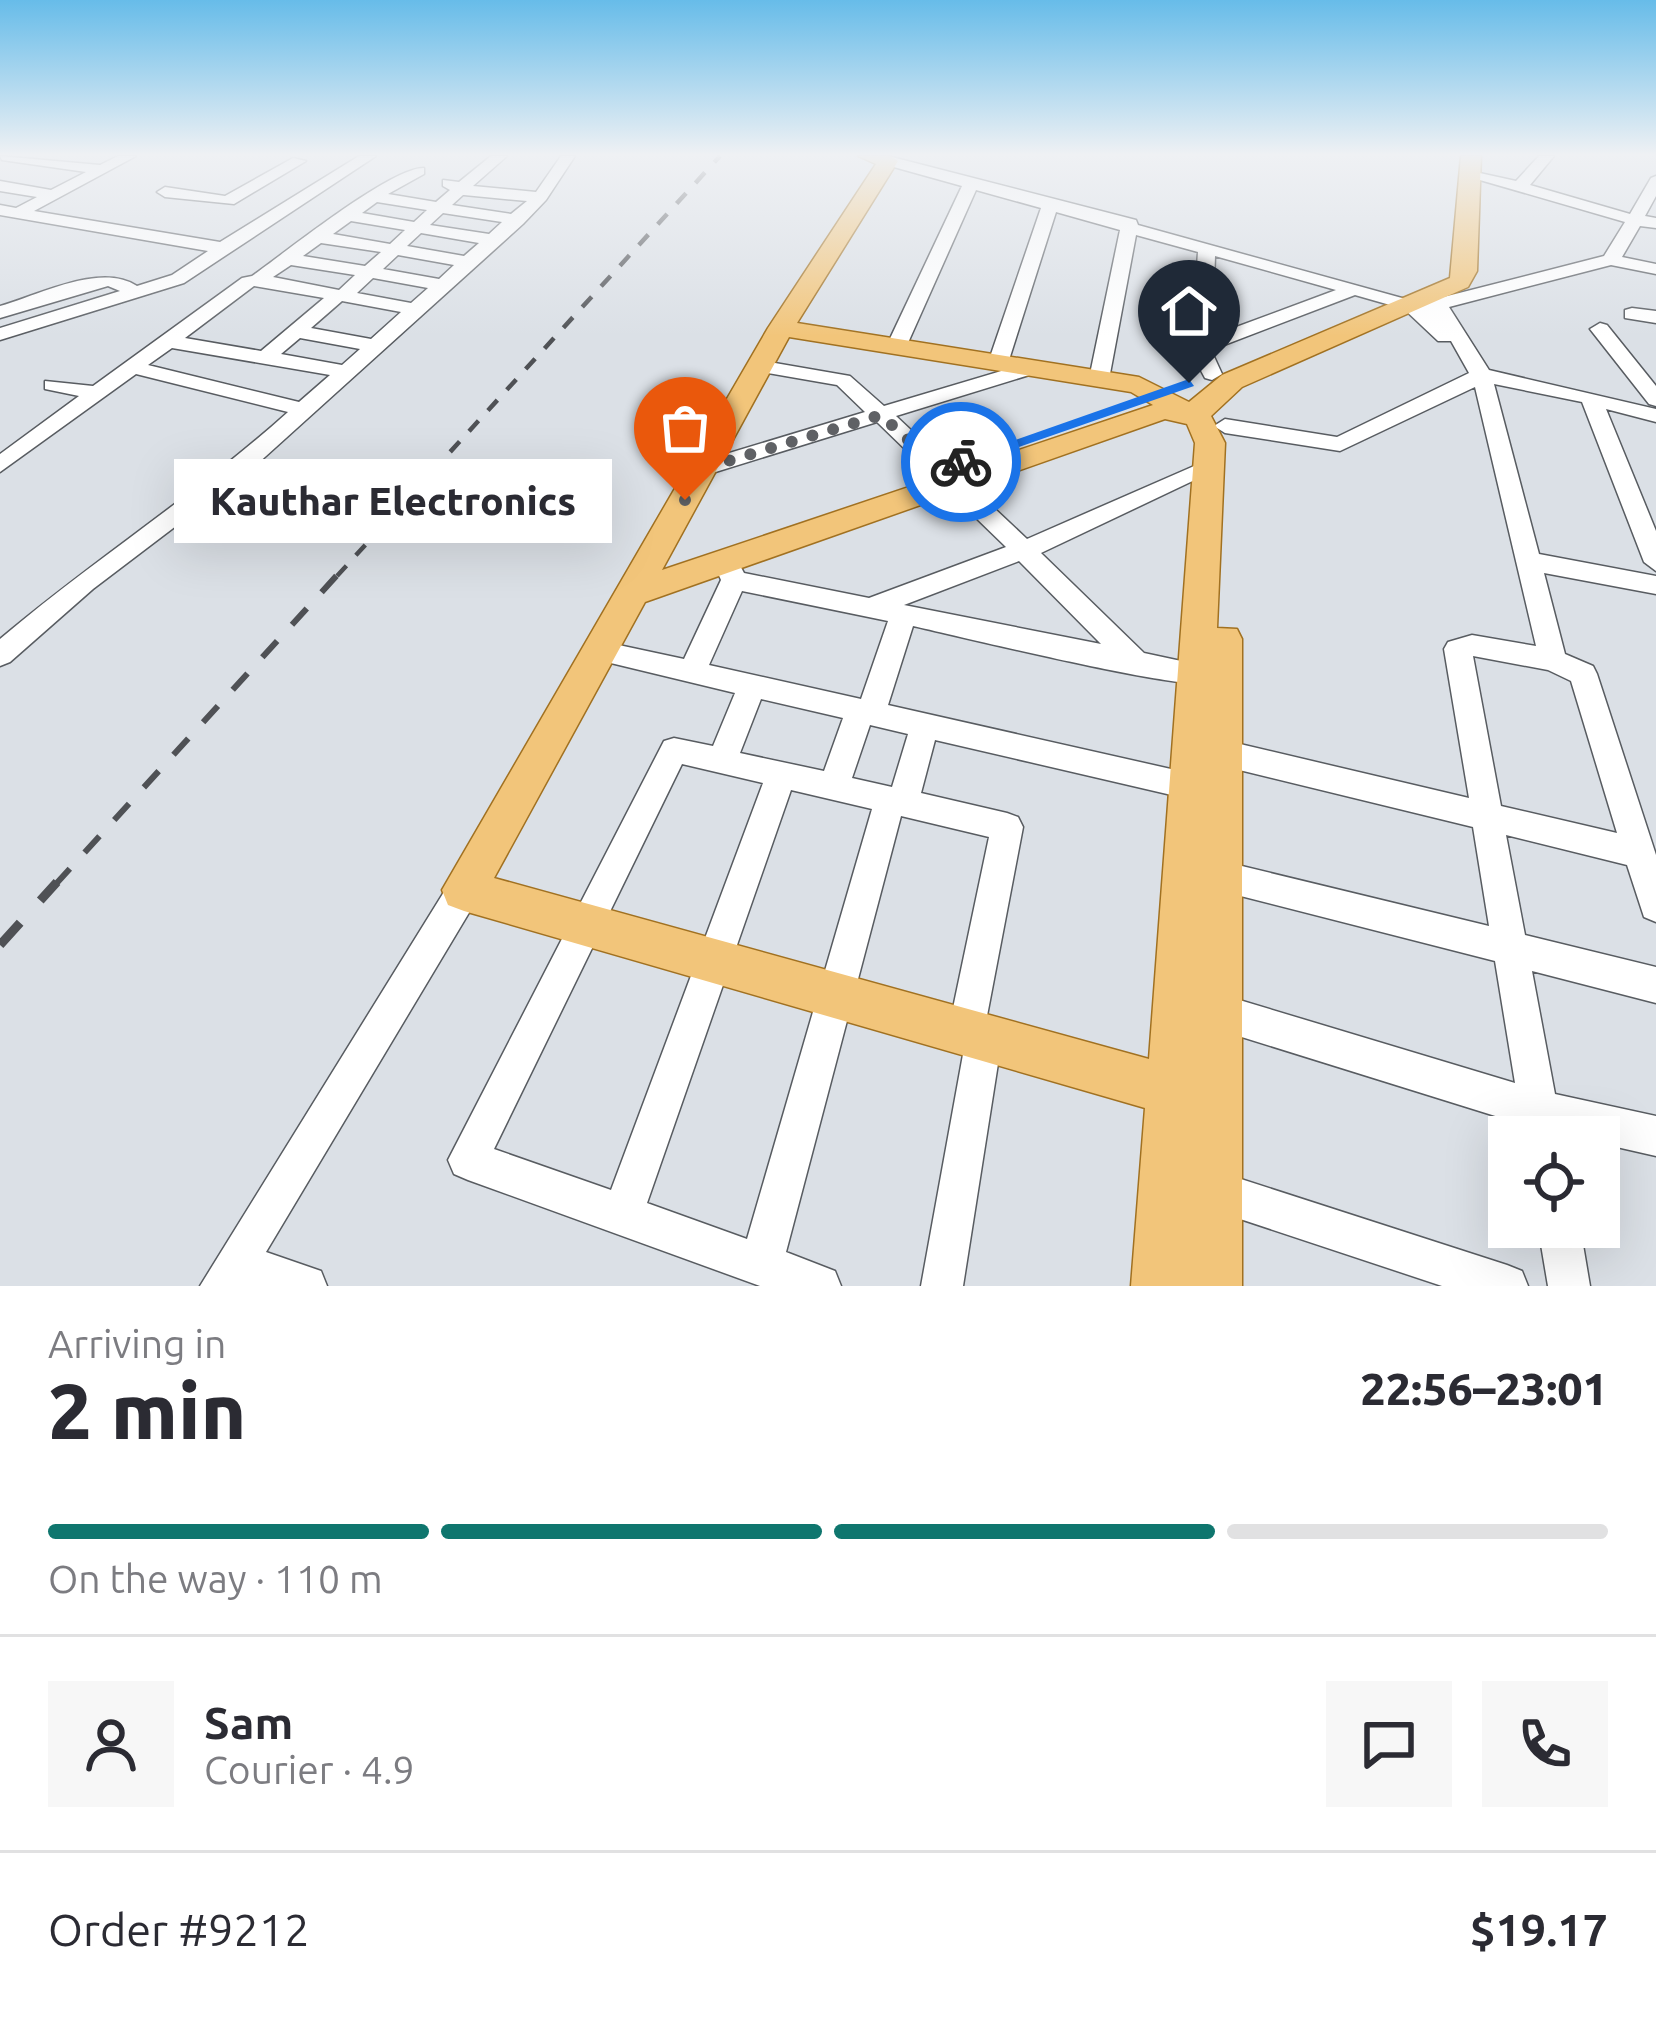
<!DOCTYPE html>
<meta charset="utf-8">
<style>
body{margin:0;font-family:Ubuntu,sans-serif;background:#f7f7f7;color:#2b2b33;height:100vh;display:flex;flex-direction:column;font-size:45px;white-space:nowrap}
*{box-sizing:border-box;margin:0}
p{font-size:39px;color:#7c7c81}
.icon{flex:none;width:66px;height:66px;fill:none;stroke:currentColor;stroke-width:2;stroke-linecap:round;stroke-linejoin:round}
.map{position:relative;height:1286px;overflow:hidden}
.panel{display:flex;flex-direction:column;background:#fff;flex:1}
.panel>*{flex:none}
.tools{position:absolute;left:1488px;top:1116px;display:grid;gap:24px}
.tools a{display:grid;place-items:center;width:132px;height:132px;border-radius:0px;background:#fff;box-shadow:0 12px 48px #0002;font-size:60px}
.pin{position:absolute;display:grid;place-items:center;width:102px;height:102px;color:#fff;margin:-123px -51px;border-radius:50% 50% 50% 0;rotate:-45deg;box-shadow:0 0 12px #0007}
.pin .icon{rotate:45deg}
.courier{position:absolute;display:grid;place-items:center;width:120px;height:120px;margin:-60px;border:9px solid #1a73e8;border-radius:50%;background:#fff;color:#222;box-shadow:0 3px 15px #0007}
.bubble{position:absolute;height:84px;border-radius:0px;background:#fff;box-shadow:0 12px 48px #0002;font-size:39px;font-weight:800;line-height:84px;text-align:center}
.summary em{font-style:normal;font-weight:800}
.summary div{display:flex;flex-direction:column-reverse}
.summary{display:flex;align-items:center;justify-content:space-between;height:204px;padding:0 48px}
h1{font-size:78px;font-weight:800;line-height:90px}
.bar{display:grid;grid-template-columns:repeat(4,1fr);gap:18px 12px;align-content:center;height:144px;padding:0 48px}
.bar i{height:15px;border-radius:9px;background:#e1e1e2}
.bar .current{background:#0f766e}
.bar p{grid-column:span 4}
.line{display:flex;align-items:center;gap:30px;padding:0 48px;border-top:3px solid #e1e1e2}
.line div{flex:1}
.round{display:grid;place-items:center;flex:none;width:126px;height:126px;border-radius:0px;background:#f7f7f7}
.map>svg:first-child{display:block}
</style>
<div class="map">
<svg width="1656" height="1286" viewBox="0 0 1656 1286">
<rect width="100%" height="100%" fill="#dbe0e6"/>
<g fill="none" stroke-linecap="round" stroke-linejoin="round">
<g stroke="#585c61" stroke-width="3">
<path id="minor" d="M0,156L100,165L118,156H136L34,211L220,242L359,156H376L184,283L0,340V328L120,291L108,286L0,318V306C39,295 101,262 137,286L172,275L208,251L0,215V205L16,208L37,197L0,191V181L51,190L86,172L2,160Z
M491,156H507L473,186L536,192L561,156H575L546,200L523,224L255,466L93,589L10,662L0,666V639C93,560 197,494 288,412L136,374L0,472V454L79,396L45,389V381L93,386L242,278L252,276C285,253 391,167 424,168V174L388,194L436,202L450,190L443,186V180L459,182ZM463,195H464L527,201L511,214L452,205ZM377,202L427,210L414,222L362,213ZM443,213L502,222L489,234L430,225ZM351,221L405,230L390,244L333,234ZM421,233L479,243L464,256L407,246ZM321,243L381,252L365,266L303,256ZM398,255L454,265L439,279L383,269ZM291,265L355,275L339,290L273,277ZM373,278L428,288L411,303L357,293ZM254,286L324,298L261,351L185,338ZM342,301L401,312L371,339L311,328ZM300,338L360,349L342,365L281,354ZM172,348L330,375L299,402L148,365Z
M888,156L1136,220L1138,225L1420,303L1604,256L1625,222L1466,176V170L1516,181L1539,156H1554L1530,185L1630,214L1651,178L1656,176V196L1645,216L1656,218V228L1640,226L1622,257L1656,264V274L1611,265L1449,307L1489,370L1656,409V422L1606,409L1656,531V571L1644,562L1582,402L1494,384L1539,554L1656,576V594L1544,573L1565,654L1593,666L1597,674L1656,855V922L1644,917L1627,865L1506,835L1525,935L1656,967V1003L1532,971L1555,1094L1656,1116V1156L1599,1143V1137H1523L1521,1124L1216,1029L1203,1024L1198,1011L1203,998L1216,993L1515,1083L1495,961L1221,891L1209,887L1205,876L1209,865L1221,861L1489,926L1473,827L1223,766L1212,762L1208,753L1212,744L1223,740L1469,798L1444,649L1448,642L1472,635L1536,646L1475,387L1340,451L1225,433L1214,426L1225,419L1337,437L1469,373L1451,341H1438L1404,309L1355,295L1211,350L1222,374L1212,380L1205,378L1191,352L1198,252L1136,235L1109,379L1099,385L1092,383L1089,379L1120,230L1056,212L1008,363L998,369L991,367L988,363L1041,208L976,190L907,345L890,349L887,345L962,186L883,164L880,161ZM1215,256L1336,290L1212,336ZM1473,656L1548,670L1571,681L1617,833L1501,806Z
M293,158L306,161L234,204L165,197L157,192L165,187L225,196Z
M1632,308L1656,311V323L1625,318V310Z
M1600,323L1607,325L1656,386V406L1649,404L1590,329Z
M758,360L850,376L884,406L1025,364H1039V372L896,416L1027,539L1201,463H1217L1220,468L1041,553L1144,653L1209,667L1213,675L1209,683C1182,691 958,636 913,626L888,705L1193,774L1204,778L1208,787L1204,796L1193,800L935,740L921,793L1007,813L1018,817L1023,827L986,1021L997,1025L1002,1038L963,1286H921L964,1049L953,1045L948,1032L989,837L901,816L786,1252L835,1271L841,1286H760L468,1180L454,1174L448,1160L664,741L674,738L713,746L735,693L590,658L586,651L590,644L600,641L684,659L721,580L715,566L728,557L737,560L744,573L869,598L1006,547L877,422L709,474H693V464L865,412L837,385L751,370V362ZM1019,561L1101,644L904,605ZM742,591L888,621L861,699L709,665ZM761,699L843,718L824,771L740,753ZM870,725L908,734L892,787L852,778ZM682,764L763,783L611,1190L494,1149ZM791,790L872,809L747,1239L647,1203Z
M464,874L476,879L481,890L476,901L266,1252L321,1271L327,1286H200L452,879Z
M1216,1171L1507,1265L1522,1271L1528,1286H1442L1216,1211L1202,1205L1196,1191L1202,1177Z
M1538,1227H1580L1590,1286H1548Z"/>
</g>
<g stroke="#a17121" stroke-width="3">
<path id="major" d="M858,156H890L898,161L797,323L1139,377L1189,402L1222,375L1450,278L1461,156H1481L1477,271L1468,287L1242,387L1211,416L1225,443L1217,628L1237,629L1242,639V1286H1131L1145,1108L464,911L448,905L442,890L768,328L876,164ZM789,337L1131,392L1153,405L662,570ZM1165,419L1187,424L1195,443L1149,1059L494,878L645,602Z"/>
</g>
<use href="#minor" fill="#fff" fill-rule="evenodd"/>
<use href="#major" fill="#f2c57a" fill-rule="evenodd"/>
<path stroke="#4f5155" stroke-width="4.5" stroke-dasharray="14 14" stroke-linecap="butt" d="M337,576L720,156"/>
<path stroke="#4f5155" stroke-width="6" stroke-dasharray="22 22" stroke-linecap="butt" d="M55,885L339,573"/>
<path stroke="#4f5155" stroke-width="9" stroke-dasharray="30 30" stroke-linecap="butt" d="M0,945L57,882"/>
</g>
<linearGradient id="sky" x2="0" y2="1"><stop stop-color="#67bce9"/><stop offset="0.46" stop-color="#eff1f4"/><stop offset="1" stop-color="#eff1f4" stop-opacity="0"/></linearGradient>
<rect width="1656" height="336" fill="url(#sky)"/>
<path fill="#1a73e8" d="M1189,379L1194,386L967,465L953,462Z"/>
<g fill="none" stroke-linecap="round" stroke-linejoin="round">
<path stroke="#5f6165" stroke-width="12" stroke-dasharray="0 21.6" d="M685,500L701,469L881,415L940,469L961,462"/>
</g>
</svg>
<div class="tools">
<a><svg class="icon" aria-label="locate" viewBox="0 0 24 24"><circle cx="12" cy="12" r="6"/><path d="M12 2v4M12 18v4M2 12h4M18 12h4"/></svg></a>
</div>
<div class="pin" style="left:685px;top:500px;background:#ea580c"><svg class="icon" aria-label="bag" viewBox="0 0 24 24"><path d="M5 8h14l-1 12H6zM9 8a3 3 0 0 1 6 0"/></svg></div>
<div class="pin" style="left:1189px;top:383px;background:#1f2937"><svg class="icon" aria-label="home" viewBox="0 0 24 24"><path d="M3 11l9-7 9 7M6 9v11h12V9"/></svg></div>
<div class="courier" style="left:961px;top:462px"><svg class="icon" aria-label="bike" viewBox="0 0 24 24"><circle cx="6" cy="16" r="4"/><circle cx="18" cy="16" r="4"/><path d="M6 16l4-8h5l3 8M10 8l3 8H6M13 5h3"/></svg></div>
<div class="bubble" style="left:174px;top:459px;width:438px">Kauthar Electronics</div>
</div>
<section class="panel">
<div class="summary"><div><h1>2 min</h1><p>Arriving in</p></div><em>22:56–23:01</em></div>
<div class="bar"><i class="current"></i><i class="current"></i><i class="current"></i><i></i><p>On the way · 110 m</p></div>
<div class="line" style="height:216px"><a class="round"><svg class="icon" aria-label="person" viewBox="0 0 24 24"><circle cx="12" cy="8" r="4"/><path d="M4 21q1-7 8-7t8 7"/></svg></a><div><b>Sam</b><p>Courier · 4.9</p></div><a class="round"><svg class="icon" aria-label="chat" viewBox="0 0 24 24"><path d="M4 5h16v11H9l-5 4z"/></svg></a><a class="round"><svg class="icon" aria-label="phone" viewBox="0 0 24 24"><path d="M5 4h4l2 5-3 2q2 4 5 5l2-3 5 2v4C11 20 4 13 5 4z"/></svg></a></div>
<div class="line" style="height:156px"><div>Order #9212</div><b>$19.17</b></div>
</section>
